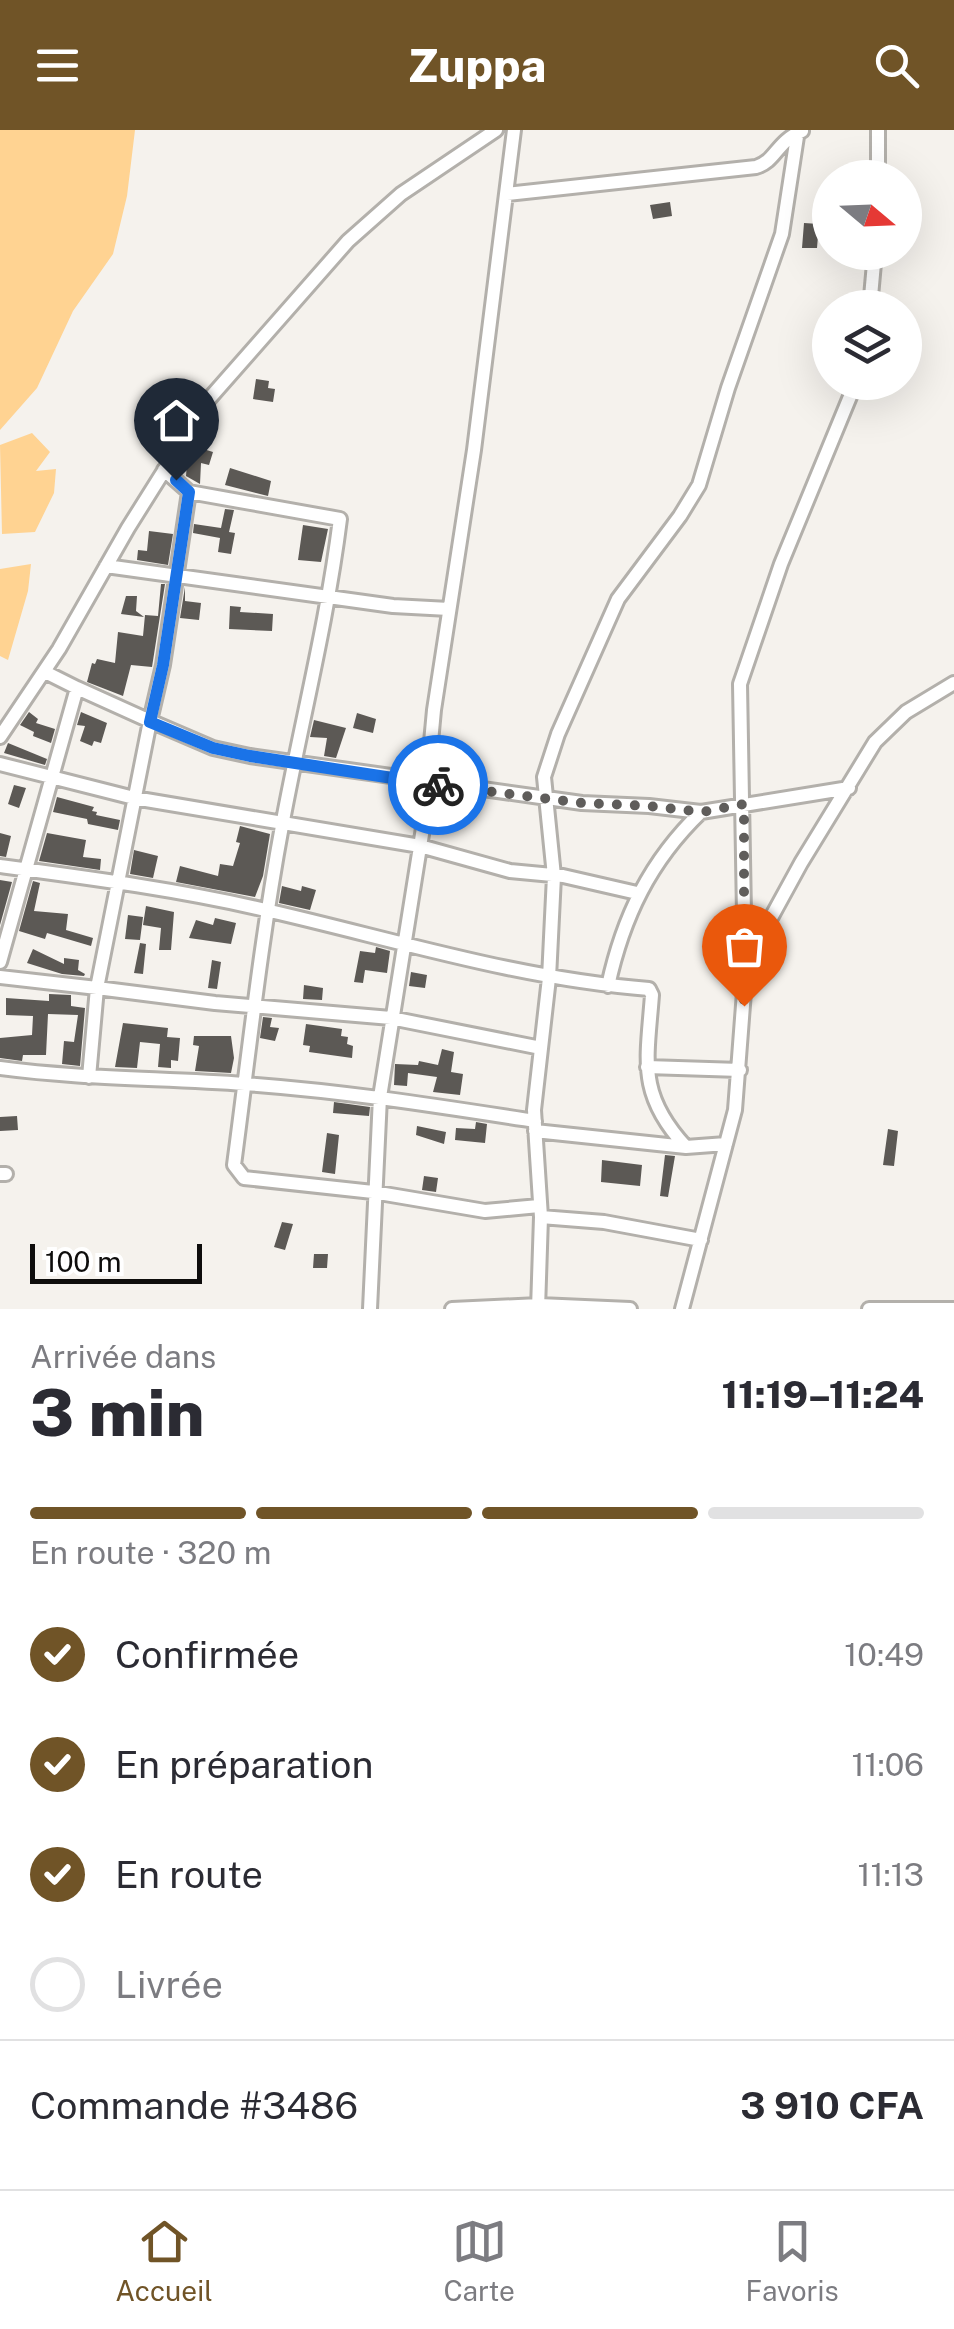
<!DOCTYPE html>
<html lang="fr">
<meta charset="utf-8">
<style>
body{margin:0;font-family:"Public Sans",sans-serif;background:#f7f7f7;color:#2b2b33;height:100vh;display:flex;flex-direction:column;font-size:38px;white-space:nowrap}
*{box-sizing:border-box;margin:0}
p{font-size:32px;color:#7c7c81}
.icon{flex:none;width:55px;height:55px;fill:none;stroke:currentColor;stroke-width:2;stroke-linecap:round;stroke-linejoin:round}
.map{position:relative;height:1179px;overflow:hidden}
.side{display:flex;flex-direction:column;background:#fff;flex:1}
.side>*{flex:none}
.needle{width:65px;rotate:109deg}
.controls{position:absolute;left:812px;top:30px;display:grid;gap:20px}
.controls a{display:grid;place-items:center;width:110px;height:110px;border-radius:50%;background:#fff;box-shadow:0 10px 40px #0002;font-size:50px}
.scale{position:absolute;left:30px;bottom:25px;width:172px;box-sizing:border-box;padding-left:10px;border:5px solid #0e0d0c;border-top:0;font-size:28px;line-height:35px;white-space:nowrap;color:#0e0d0c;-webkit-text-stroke:8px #fff;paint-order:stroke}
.pin{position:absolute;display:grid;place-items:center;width:85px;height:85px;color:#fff;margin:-102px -42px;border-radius:50% 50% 50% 0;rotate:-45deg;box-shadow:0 0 10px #0007}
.pin .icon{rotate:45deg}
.courier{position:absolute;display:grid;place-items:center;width:100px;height:100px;margin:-50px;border:8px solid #1a73e8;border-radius:50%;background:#fff;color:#222;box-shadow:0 2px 12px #0007}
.head em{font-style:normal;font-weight:800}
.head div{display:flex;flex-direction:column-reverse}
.head{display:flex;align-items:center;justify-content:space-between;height:170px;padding:0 30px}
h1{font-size:65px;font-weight:800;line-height:75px}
.bar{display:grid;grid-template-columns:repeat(4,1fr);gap:15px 10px;align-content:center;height:120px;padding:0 30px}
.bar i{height:12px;border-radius:8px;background:#e1e1e2}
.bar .on{background:#705427}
.bar p{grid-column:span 4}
.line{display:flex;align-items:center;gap:25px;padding:0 30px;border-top:2px solid #e1e1e2}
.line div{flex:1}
ol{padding:0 30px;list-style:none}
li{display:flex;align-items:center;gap:30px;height:110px}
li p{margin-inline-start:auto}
li .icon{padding:10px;border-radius:50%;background:#705427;color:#fff;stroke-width:4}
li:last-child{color:#7c7c81}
li i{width:55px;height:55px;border:5px solid #e1e1e2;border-radius:50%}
header{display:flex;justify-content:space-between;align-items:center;height:130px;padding:0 30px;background:#705427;color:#fff;font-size:45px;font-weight:800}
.tab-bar{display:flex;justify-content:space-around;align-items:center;height:140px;border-top:2px solid #e1e1e2;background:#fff;font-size:28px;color:#7c7c81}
.tab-bar a{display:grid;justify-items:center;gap:5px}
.tab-bar .on{color:#705427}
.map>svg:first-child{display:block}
</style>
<header><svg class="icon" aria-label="menu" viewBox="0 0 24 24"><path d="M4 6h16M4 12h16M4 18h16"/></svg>Zuppa<svg class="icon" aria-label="search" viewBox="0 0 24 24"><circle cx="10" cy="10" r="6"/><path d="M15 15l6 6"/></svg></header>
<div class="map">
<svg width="954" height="1179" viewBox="0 0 954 1179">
<rect width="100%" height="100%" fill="#f5f2ed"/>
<path fill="#ffd392" d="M0,0H135L127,66L113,124L73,181L37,258L0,300Z
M32,303L50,322L36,341L56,339L54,363L35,402L2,404L0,315Z
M31,434L28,461L8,530L0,526V439Z"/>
<path fill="#5c5955" d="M670,72L672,86L653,89L650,75Z
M804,93L819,94L817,118H802Z
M256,249L269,251L268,258L275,259L273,272L253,269Z
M200,303L203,304L200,318L213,322L209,335L201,333L200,354L186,346L188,321Z
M230,338L271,351L268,366L225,355Z
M225,379L234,380L229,402L235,403L231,424L218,422L220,408L193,403L194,394L221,398Z
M303,395L328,399L321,432L298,430Z
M149,401L173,404L168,435L137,430L138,420L147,421Z
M161,454H165L152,537L131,535L123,566L87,552L92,533L95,534L97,529L115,533L118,502L143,506L145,485L158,486Z
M185,457V471L201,473L199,490L180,488Z
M126,466H137L136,481L144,487L121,484Z
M230,476L241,477L240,482L273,484L272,501L229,499Z
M29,582L38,589L36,593L55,599L51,613L33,606L34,602L20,595Z
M81,582L107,593L101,613L94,611L92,616L80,611L85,596L77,595Z
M357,583L376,589L373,603L353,598Z
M314,590L346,598L336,628L324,626L327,608L310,607Z
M8,613L47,629L45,635L4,623Z
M14,655L26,658L19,678L8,674Z
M57,667L94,677L92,681L97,682L96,685L120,690L118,700L88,694L87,689L53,682Z
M240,696L270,704L263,746L255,767L176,752L180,736L218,746L220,734L233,736L240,713L236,712Z
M0,703L11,706L6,727L0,726Z
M47,703L86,710L83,727L101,729L100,740L39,731Z
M134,720L158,726L153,748L130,744Z
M0,750L12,752L0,795Z
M33,751L40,753L34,781L68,784L66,800L93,808L91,816L47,803L45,809L19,801Z
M282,756L301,761L302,756L316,760L310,780L279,773Z
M146,776L174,782L171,820H159L161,798L143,795Z
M128,785L143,787L140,810L125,809Z
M215,788L236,793L231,814L189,808L196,790L213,795Z
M140,813L146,814L143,844L134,843Z
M376,817L390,821L387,843L365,840L363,853L354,852L360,821L375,823Z
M33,819L64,834V828L79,830L78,840L85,844L84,846L62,844L27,833Z
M212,830L221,832L217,859L208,858Z
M411,842L427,845L425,858L409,856Z
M304,855L323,858L322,870L303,869Z
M49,864L71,865V876L85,878L80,936L62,934L64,911L74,912L78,885L48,884L46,925H23L22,931L0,928V908L32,905L33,886L6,885V868L49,871Z
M263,887L272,888L270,897L279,898L275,911L260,908Z
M123,893L168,898L167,907L180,908L178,931L171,930V938L158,937L160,914L140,912L137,938L115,937Z
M306,894L342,899L341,906L348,907L347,914L353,916L352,928L309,922L310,916L303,915Z
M194,906H231L234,928L231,943L195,941L199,916L193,915Z
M442,919L454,922L451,942L463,944L460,965L433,962L437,947L408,943L407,956L394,955L395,934L418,935L419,931L438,935Z
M334,972L370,977L369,986L333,983Z
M17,986L18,1000L0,1001V987Z
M476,992L487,994L485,1013L455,1010L456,998L475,999Z
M417,996L446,1002L444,1014L416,1005Z
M888,999L898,1001L894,1036L883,1035Z
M327,1003L339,1005L335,1044L322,1042Z
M665,1025L675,1026L668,1067L660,1066Z
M602,1030L642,1035L640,1056L601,1052Z
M424,1046L438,1048L436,1062L422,1060Z
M282,1092L293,1094L285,1120L274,1117Z
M314,1124H328L327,1138H313Z"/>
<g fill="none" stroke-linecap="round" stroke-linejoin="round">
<g stroke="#b3b0ab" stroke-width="18">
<path id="minor" d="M878,0V48
M507,64L756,37C776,31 776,12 802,1
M870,178L875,122
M164,340L189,362L163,535L150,591L213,618L250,626L582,673L649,676L701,682L849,658
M189,362L340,389C327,493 301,593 282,696C261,809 249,922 234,1035L244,1048L373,1062L485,1081L539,1076
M106,436L393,476L449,479
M45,542L77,558
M0,607L59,519L128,398L209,269L348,111L401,64L496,0
M0,634L134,668L420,716L510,741L563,746L637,763
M0,736C90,748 181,760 270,781C396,810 519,849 649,859L652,865C647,931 637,964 686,1017
M0,832L77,558L150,591L97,858L215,873L391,888L541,918
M745,842L740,554L781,434L856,252
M0,847L97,858L89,947
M608,856C623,787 650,731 701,682
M647,937L740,940
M0,938C82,949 163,948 245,954C343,961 438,976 535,991
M535,1001L686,1017L726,1014
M0,1044H6
M541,1087L604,1092L701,1110
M370,1179L380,967L423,698L434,580L474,320L514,0
M452,1179L539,1175L630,1179
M538,1179L541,1087L534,980L549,848L554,746L544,647L558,604L618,469L680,386L699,355L728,258L782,104L798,0
M682,1179L735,980L745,849L760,808L801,733L875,612L906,582L954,553
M869,1179H954"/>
</g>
<use href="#minor" stroke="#fff" stroke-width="12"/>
</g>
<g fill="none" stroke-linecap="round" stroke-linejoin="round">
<path stroke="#5f5d5b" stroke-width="10" stroke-dasharray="0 18" d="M438,655L582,673L649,676L702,682L744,674V876"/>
<path stroke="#1a73e8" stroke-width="12" d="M176,350L189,362L163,535L150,592L213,618L250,626L438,655"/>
</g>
</svg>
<div class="controls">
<a><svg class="needle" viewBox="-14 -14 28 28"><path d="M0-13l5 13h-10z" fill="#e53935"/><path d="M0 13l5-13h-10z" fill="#7c7c81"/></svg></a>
<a><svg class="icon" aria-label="layers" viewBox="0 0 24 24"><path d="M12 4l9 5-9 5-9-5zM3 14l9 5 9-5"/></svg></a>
</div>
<div class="scale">100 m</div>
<div class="pin" style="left:744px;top:876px;background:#ea580c"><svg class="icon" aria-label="bag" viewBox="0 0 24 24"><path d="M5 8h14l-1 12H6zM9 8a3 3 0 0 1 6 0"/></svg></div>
<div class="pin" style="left:176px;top:350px;background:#1f2937"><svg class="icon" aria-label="home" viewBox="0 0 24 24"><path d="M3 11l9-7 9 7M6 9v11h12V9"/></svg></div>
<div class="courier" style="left:438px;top:655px"><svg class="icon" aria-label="bike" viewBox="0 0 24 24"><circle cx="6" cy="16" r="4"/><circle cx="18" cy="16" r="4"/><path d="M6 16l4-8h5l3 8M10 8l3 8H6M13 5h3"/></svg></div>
</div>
<section class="side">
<div class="head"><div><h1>3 min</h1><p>Arrivée dans</p></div><em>11:19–11:24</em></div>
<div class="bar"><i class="on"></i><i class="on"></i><i class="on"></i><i></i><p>En route · 320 m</p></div>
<ol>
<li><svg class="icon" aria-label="check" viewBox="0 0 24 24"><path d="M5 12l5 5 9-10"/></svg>Confirmée<p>10:49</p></li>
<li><svg class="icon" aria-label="check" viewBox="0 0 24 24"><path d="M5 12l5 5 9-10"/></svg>En préparation<p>11:06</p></li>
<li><svg class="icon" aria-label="check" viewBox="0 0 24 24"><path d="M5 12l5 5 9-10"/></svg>En route<p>11:13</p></li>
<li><i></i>Livrée</li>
</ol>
<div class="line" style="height:130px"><div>Commande #3486</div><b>3 910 CFA</b></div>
</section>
<nav class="tab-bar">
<a class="on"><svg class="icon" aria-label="home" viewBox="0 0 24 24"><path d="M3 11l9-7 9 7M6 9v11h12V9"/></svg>Accueil</a>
<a><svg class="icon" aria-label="map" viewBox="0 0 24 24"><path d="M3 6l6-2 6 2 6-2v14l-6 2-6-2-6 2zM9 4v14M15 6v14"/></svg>Carte</a>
<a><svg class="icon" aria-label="saved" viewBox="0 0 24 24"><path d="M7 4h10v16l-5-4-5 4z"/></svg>Favoris</a>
</nav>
